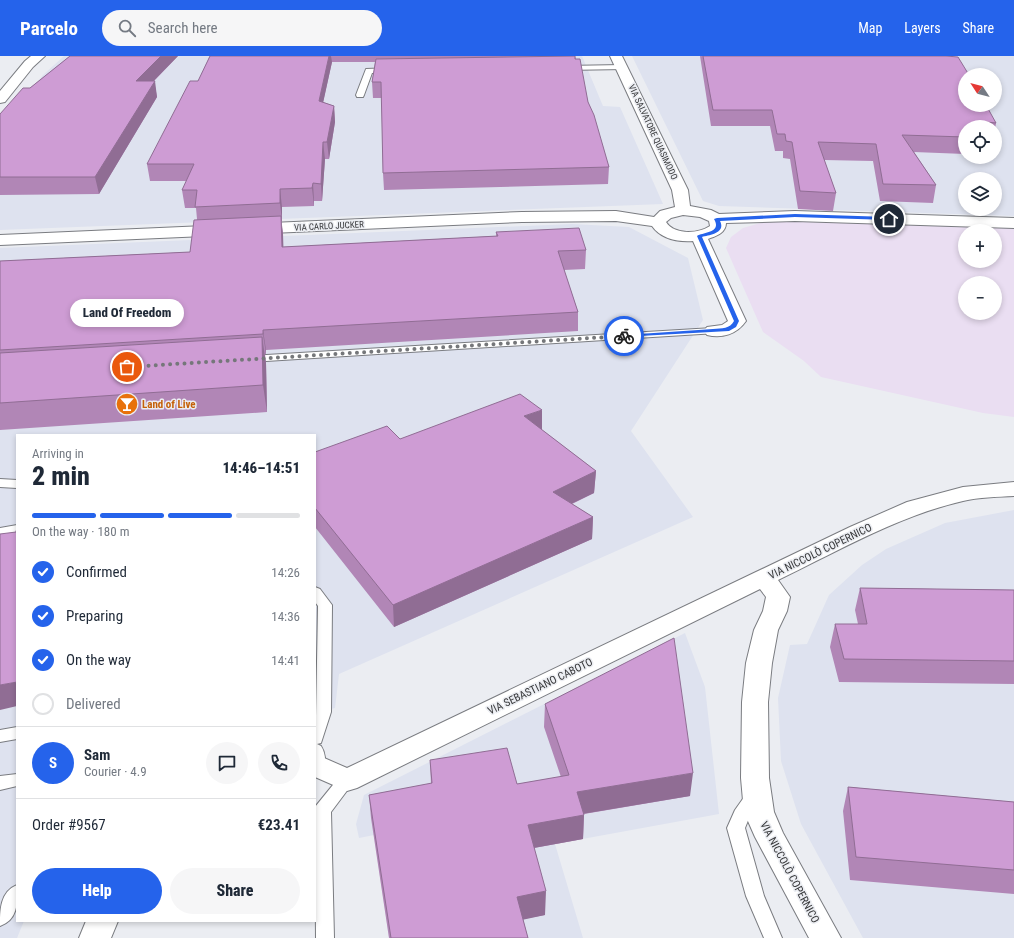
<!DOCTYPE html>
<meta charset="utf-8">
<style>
body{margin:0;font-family:"Roboto Condensed",sans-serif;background:#f6f6f7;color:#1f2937;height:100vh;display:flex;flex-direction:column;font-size:15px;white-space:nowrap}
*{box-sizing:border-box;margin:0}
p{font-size:13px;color:#747a83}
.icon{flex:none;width:22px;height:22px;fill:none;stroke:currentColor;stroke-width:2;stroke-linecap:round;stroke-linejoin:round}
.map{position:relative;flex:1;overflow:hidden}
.side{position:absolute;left:16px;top:378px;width:300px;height:488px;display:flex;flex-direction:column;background:#fff;border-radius:0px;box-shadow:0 2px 6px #0003}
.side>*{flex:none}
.needle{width:26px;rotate:306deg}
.controls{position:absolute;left:958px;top:12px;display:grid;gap:8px}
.controls a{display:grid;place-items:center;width:44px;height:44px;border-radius:50%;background:#fff;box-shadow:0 2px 6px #0003;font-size:20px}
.pin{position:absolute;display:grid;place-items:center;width:34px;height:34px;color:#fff;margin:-17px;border:2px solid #fff;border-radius:50%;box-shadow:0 1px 4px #0007}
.courier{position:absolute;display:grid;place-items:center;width:40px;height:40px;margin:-20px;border:3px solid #2563eb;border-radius:50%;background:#fff;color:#222;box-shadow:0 1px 5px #0007}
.bubble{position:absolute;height:28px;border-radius:14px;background:#fff;box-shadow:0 2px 6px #0003;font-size:13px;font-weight:800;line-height:28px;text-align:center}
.overview em{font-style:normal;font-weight:800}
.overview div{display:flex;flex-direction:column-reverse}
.overview{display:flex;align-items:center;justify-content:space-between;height:68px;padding:0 16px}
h1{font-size:26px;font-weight:800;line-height:30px}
.bar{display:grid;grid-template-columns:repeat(4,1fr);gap:6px 4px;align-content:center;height:48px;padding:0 16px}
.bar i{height:5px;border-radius:3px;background:#e0e1e3}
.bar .on{background:#2563eb}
.bar p{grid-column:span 4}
.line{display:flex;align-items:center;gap:10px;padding:0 16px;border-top:1px solid #e0e1e3}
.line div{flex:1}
.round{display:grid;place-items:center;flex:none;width:42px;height:42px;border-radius:21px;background:#f6f6f7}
ol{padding:0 16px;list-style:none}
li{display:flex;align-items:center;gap:12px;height:44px}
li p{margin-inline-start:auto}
li .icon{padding:4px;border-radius:50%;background:#2563eb;color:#fff;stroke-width:4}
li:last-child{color:#747a83}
li i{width:22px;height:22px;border:2px solid #e0e1e3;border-radius:50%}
.action{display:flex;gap:8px;margin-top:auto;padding:8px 16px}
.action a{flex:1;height:46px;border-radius:24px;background:#2563eb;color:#fff;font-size:16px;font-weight:800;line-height:46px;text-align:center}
.action a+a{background:#f6f6f7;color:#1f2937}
header{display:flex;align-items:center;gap:24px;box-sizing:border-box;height:56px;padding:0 20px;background:#2563eb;color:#fff}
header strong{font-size:19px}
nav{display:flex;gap:22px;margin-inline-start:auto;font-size:14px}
.search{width:280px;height:36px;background:#f6f6f7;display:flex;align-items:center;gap:10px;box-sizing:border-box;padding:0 14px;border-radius:22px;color:#747a83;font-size:15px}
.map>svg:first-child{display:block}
</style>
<header>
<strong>Parcelo</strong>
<div class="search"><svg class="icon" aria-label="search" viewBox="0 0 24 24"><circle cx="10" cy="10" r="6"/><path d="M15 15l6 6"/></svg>Search here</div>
<nav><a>Map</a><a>Layers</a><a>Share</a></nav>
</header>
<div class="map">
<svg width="1014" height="882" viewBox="0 0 1014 882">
<rect width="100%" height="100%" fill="#ebedf2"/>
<path fill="#eadef2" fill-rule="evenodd" d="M768,165L1014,172V361L983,357L821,321L804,305L763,276L726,192L731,181L743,172ZM965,175H995V205H965ZM965,227H995V257H965Z"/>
<path fill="#dee2ef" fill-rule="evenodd" d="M64,0H582L603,50L620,51L663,148L0,174V70L43,19Z
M632,0H1014V160L719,150L703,145ZM965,19H995V49H965ZM965,71H995V101H965ZM965,123H995V153H965Z
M572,168L629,171L688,202L703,264L631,375L693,461L339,618L335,652L315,657V379H17V865H24L17,882H0V192Z
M1014,454V882H863L801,768L781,705L778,642L790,589L807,588L829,539L862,509L886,493L945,467Z
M685,577L705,631L719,758L555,788L583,882H389L374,779L359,782L356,768L364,739Z"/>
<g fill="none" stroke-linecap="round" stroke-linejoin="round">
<g stroke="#7a7c81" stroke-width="2">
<path id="lane" d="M622,9H625V13L565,14L561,12L565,10Z
M392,12L396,14L395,16L372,17L364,39L363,41H357L356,39L366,13Z
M713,272L718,275L717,277L248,306L242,303L248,300Z
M0,423L17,424V432L0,431Z
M17,469V477L0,480V472Z
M315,531L320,533L332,549L331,656L321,687L317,688L321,690C325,696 327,707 323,713L315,715L318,550L315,546Z
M17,671V683L0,686V674Z
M17,718V730L0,734V720Z
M347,718L353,719L355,724L331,756L334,882H316L315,751L341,719Z
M753,735L759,737L761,742L749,762L745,772L764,840L782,882H764L746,840L727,772L735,754L747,737Z
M17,829C17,846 19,863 0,870C0,854 0,836 17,829Z"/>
</g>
<g stroke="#7a7c81" stroke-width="2">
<path id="street" d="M31,0H45L33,11L5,46L0,47V35L25,5Z
M610,0H622L688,134L690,150L711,154L719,158L795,155L1014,162V172L795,165L726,167C726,177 716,180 708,183L746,265C737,278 722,283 707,279L704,275L707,271L722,269L728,265L693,185C678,186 661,183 652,170L616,165L522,166L0,189V179L522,156L616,155L654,161L660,155L675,151L672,134ZM683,159L700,161L709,165L710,170C698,178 674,179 666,166L671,162Z
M1014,426V440C997,441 979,441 963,445C898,460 838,495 778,524L790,541L787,555L778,574L772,607L768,646L769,722L774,756L783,777L841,882H809L755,781L744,756L741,722L742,646L746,607L754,574L763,555L766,541L760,533L357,732L347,735L315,721V698L347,712L756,516L850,471L907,446L963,431Z
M86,865H118L111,882H79Z"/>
</g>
<use href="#lane" fill="#fff" fill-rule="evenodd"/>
<use href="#street" fill="#fff" fill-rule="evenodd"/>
</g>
<path fill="#b186b6" d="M70,0H178L154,25L157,41L99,138L0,139V58L30,32Z
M210,0H575L588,46L609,111L608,128L384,134L383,117L382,42H373L372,26L375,6H332L323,46L334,50L335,66L329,103H325L322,145H314V150L282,151V165H281L283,178V191L496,180V176L586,194L585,213L564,214L578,256V275L266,294V298H265L266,307L267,356L0,374V205L190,196L197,163L196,152H185L182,134L187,125H150L147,108L198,25Z
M700,0H946L996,67L995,73V71H965V98L914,96L936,129L933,147L880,145L873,105L824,104L836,137L833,155L798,153L790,103L783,102V95H775L770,70H711Z
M995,79L998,83L995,94Z
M542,374L596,415L594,437L572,448L593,461L592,483L394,571L315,471V396L400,383Z
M860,532L1014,534V628L839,626L830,591L835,568H858L855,554Z
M545,648L690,740L584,758L583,783L534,792L545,859L523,863L528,882H389L371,762L369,739L431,728L430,704L517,728L561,721L544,671Z
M848,731L1014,746V838L850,824L843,755Z"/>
<path fill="#906d94" d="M161,0H178L138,41L136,25Z
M329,0H331L332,6L320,61L319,45Z
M155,25L157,41L99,138L95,121Z
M334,50L335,66L329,103L327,86Z
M323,86L325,103L322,145L321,128Z
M313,127L314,145V150L312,132Z
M280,133L282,151V165L280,147Z
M281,160L283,178L284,210L282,191Z
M263,274L266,294V298L263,278Z
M262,281L266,307L267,356L263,329Z
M542,354V375L524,360Z
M596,415L594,437L552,457L553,436Z
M593,461L592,483L394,571L393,549Z
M17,626V650L0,654V629Z
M693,717L690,740L576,759L577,736Z
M584,759L583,783L528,793V769Z
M546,835L545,859L517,865V841Z"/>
<path fill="#ce9cd4" stroke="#906d94" d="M70,0H161L136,25H155L95,121H0V58L23,32H30Z
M210,0H329L319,45L334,50L327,86H323L321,128L313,127L312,132L280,133V147L195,151L197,134H182L194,108H147L190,25H198Z
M575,0V3H580L588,46L594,59L609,111L383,117L381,26H372L376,3Z
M703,0H946L958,1L969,19H965V49H986L996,67L986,66L990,71H965V81L902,79L936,129L883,128L876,88L818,86L836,137L800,135L792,86L786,85L785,78H777L772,54H713Z
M995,79L998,83H995Z
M281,160L282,191L498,180L496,176L579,172L586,194L558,195L578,256L263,274V278L0,294V205L190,196L194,164Z
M262,281L263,329L0,347V297Z
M520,338L542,354L524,360L596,415L553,436L593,461L393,549L315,452V396L387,370L400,383Z
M17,471V626L0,629V478L16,476Z
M860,532L1014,534V605L844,603L835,568H867Z
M674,582L693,717L577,736L584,759L528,769L546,835L517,841L528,882H391L369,739L432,727L430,704L507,692L517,728L569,719L545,648Z
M848,731L1014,746V814L856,801Z"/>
<path fill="#2563eb" d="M795,158L889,161L891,163L889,164L795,161L720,165C726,177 710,179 702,181L739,265L736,271L729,275L622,281V279H624L713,273C722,272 730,273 734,265L697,180C704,176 722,177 714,163L717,162Z"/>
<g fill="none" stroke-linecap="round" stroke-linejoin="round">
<path stroke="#75777a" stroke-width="4" stroke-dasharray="0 7.2" d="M127,311L624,280"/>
</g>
<defs>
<g id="bar-disc" transform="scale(1.15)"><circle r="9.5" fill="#e8710a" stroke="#ebedf2"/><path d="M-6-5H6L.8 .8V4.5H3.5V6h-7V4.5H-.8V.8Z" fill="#fff"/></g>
</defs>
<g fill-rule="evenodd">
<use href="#bar-disc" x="127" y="348"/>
</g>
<g text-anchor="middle" stroke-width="3" stroke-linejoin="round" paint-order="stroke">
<g font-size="9" fill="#363739" stroke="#ebedf2">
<text transform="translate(653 76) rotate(65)" y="3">VIA SALVATORE QUASIMODO</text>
<text transform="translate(329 170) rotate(-3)" y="3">VIA CARLO JUCKER</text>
</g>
<g font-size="11" font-weight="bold" fill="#c56008" stroke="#ebedf2" text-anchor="start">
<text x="142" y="352">Land of Live</text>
</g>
<g font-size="11" fill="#363739" stroke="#ebedf2">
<text transform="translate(820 495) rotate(-26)" y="4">VIA NICCOLÒ COPERNICO</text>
<text transform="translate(540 630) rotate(-26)" y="4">VIA SEBASTIANO CABOTO</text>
<text transform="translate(790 816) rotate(62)" y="4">VIA NICCOLÒ COPERNICO</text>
</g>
</g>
</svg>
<div class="controls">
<a><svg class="needle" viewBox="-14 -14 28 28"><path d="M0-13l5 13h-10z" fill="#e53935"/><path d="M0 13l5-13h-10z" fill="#747a83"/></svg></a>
<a><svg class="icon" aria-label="locate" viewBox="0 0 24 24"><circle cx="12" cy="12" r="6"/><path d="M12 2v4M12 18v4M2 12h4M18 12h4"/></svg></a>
<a><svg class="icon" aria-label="layers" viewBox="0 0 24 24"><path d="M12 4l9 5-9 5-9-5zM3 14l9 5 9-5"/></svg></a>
<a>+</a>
<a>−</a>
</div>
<div class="pin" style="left:127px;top:311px;background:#ea580c"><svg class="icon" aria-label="bag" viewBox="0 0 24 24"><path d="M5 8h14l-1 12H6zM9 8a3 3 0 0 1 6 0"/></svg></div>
<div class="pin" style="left:889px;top:163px;background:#1f2937"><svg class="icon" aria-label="home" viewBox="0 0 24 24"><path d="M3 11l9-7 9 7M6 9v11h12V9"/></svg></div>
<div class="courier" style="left:624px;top:280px"><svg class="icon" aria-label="bike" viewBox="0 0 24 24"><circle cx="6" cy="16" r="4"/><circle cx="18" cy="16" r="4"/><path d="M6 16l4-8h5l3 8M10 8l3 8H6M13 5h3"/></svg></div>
<div class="bubble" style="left:70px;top:243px;width:114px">Land Of Freedom</div>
<section class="side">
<div class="overview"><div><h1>2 min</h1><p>Arriving in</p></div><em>14:46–14:51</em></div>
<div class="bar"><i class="on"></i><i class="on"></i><i class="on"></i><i></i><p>On the way · 180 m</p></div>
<ol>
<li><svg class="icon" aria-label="check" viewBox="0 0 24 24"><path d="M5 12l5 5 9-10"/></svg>Confirmed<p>14:26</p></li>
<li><svg class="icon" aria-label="check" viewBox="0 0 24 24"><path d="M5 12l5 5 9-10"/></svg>Preparing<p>14:36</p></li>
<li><svg class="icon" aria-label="check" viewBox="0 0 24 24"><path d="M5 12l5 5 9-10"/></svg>On the way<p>14:41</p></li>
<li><i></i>Delivered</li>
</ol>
<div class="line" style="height:72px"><b class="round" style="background:#2563eb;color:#fff">S</b><div><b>Sam</b><p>Courier · 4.9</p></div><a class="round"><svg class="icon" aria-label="chat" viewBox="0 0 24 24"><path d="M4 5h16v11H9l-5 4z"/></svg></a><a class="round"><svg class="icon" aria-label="phone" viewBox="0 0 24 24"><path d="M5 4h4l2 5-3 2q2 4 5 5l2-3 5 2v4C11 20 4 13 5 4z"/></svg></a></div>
<div class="line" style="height:52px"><div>Order #9567</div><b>€23.41</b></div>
<div class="action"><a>Help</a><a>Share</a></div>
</section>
</div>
